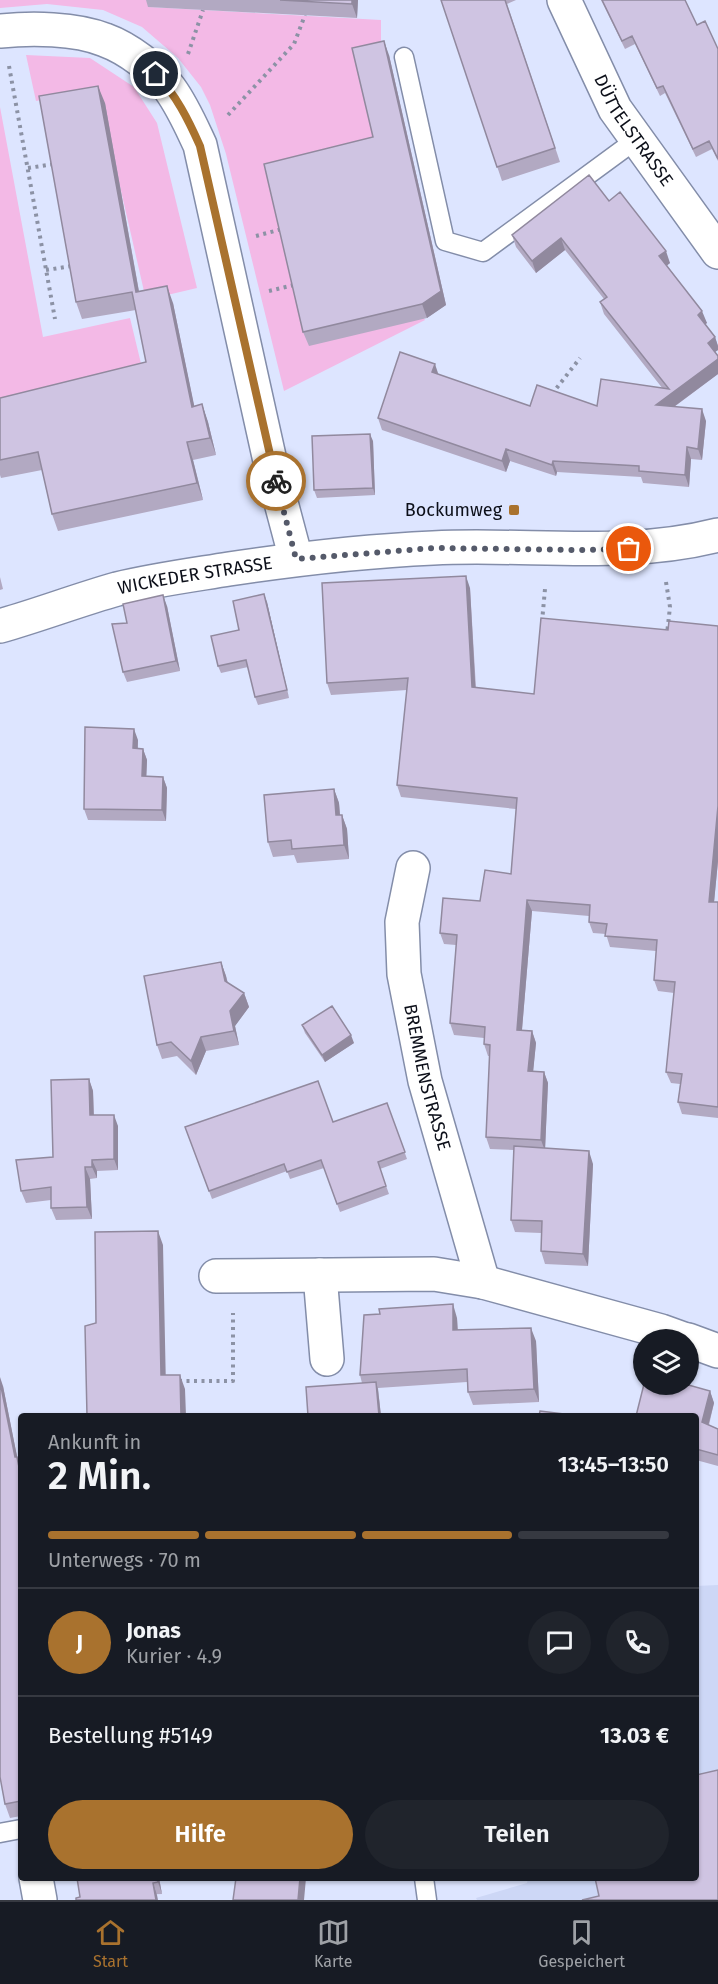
<!DOCTYPE html>
<html lang="de">
<meta charset="utf-8">
<style>
body{margin:0;font-family:"Fira Sans",sans-serif;background:#20242c;color:#f1f3f6;height:100vh;display:flex;flex-direction:column;font-size:22px;white-space:nowrap}
*{box-sizing:border-box;margin:0}
p{font-size:20px;color:#9ea1a6}
.icon{flex:none;width:33px;height:33px;fill:none;stroke:currentColor;stroke-width:2;stroke-linecap:round;stroke-linejoin:round}
.map{position:relative;flex:1;overflow:hidden}
.sheet{position:absolute;left:18px;top:1413px;width:681px;height:468px;display:flex;flex-direction:column;background:#171b24;border-radius:6px;box-shadow:0 2px 4px #0004}
.sheet>*{flex:none}
.fabs{position:absolute;left:633px;top:1329px;display:grid;gap:12px}
.fabs a{display:grid;place-items:center;width:66px;height:66px;border-radius:50%;background:#171b24;box-shadow:0 2px 4px #0004;font-size:30px}
.pin{position:absolute;display:grid;place-items:center;width:51px;height:51px;color:#fff;margin:-26px;border:3px solid #fff;border-radius:50%;box-shadow:0 2px 6px #0007}
.courier{position:absolute;display:grid;place-items:center;width:60px;height:60px;margin:-30px;border:4px solid #a9722e;border-radius:50%;background:#fff;color:#222;box-shadow:0 2px 8px #0007}
.head em{font-style:normal;font-weight:600}
.head div{display:flex;flex-direction:column-reverse}
.head{display:flex;align-items:center;justify-content:space-between;height:102px;padding:0 30px}
h1{font-size:39px;font-weight:600;line-height:45px}
.bar{display:grid;grid-template-columns:repeat(4,1fr);gap:9px 6px;align-content:center;height:72px;padding:0 30px}
.bar i{height:8px;border-radius:4px;background:#363941}
.bar .current{background:#a9722e}
.bar p{grid-column:span 4}
.line{display:flex;align-items:center;gap:15px;padding:0 30px;border-top:2px solid #363941}
.line div{flex:1}
.round{display:grid;place-items:center;flex:none;width:63px;height:63px;border-radius:32px;background:#20242c}
.action{display:flex;gap:12px;margin-top:auto;padding:12px 30px}
.action a{flex:1;height:69px;border-radius:36px;background:#a9722e;color:#fff;font-size:24px;font-weight:600;line-height:69px;text-align:center}
.action a+a{background:#20242c;color:#f1f3f6}
.tabs{display:flex;justify-content:space-around;align-items:center;height:84px;border-top:2px solid #363941;background:#171b24;font-size:16px;color:#9ea1a6}
.tabs a{display:grid;justify-items:center;gap:3px}
.tabs .current{color:#a9722e}
.map>svg:first-child{display:block}
</style>
<div class="map">
<svg width="718" height="1900" viewBox="0 0 718 1900">
<rect width="100%" height="100%" fill="#dde5ff"/>
<path fill="#cdd7f6" d="M718,1585V1900H477L476,1898L527,1883L528,1878H696V1586Z"/>
<path fill="#f3b9e6" d="M0,0H149V7L381,20V45L415,305L425,320L284,391L226,154L210,105L201,87L178,58L142,27L103,10L47,4L0,8Z
M26,55L90,58L134,87L157,123L197,288L146,300L98,90L36,101Z
M0,107L43,337L130,318L144,376L0,408Z"/>
<g fill="none" stroke-linecap="round" stroke-linejoin="round">
<g stroke="#838da9" stroke-width="21">
<path id="lane" d="M404,57L445,241L483,252L637,139
M0,1833L21,1829
M424,1878L427,1900"/>
</g>
<g stroke="#838da9" stroke-width="36">
<g id="street">
<path id="s1" d="M564,0L615,109L718,252"/>
<path d="M0,31C31,28 75,28 105,40C127,48 156,69 170,89C183,107 191,126 200,145L270,461L296,559"/>
<path id="s2" d="M0,626C39,615 78,600 117,589C154,580 192,575 229,569C296,559 365,551 433,548C528,543 624,559 718,535"/>
<path id="s3" d="M413,868L402,922L404,974L425,1081L483,1282"/>
<path d="M320,1275L327,1359"/>
<path d="M216,1276L434,1274L483,1282L661,1331L686,1340"/>
<path d="M688,1340L718,1351"/>
<path d="M36,1878L40,1900"/>
</g>
</g>
<path stroke="#8c92a5" stroke-width="4" stroke-dasharray="3 4.5" stroke-linecap="butt" d="M188,54L203,10
M9,66L55,319
M228,115L294,44L305,15
M28,168L54,164
M256,236L282,229
M46,270L72,266
M269,291L294,285
M552,394L580,358
M666,582L670,607L667,634
M542,622L545,589
M179,1381H233V1313"/>
<use href="#lane" stroke="#fff" stroke-width="18"/>
<use href="#street" stroke="#fff" stroke-width="33"/>
</g>
<path fill="#b2a9c2" d="M146,0H358L357,18L148,7Z
M441,0H516L507,4L560,162L502,181Z
M601,0H685L697,25L718,49V161L712,149L696,157L665,93L660,96L635,44L625,49Z
M389,55L446,305L427,318L309,346L303,332L373,137Z
M105,103L139,291L173,303L194,406L202,404L208,422L216,455L193,460L203,500L58,531L52,514L42,470L1,478L0,475V398L146,362L136,310L82,319L76,302Z
M609,201L670,263L667,265L707,323L705,324L715,337L718,346V350L715,352L718,356V374L674,407L706,421L702,460L691,459L689,487L643,483L641,477L557,472L556,476L510,461L506,472L382,430L378,418L439,375L530,406H597L663,389L604,314L600,302L604,299L565,250L536,273L516,247L512,235Z
M373,441L375,495L317,498L314,490Z
M0,577L3,589L0,590Z
M470,588L476,688L534,694L668,630L718,626V861L714,902H718V1118L682,1114L678,1102L680,1084L671,1083L666,1072L674,993L658,991L654,980L656,951L610,947L606,934L593,933L589,922V916L532,911L522,1030L532,1031L536,1043L533,1071L544,1072L548,1083L545,1148L593,1164L588,1266L545,1264L541,1251V1233L515,1232L511,1220L514,1150L490,1149L486,1137L490,1056H488L484,1044V1038L454,1035L450,1023L456,945L444,944L440,933L480,901L511,874L516,809L401,797L397,785L407,690L331,695L327,683Z
M267,602L289,698L258,705L255,697L248,667L221,673L218,666L239,630Z
M167,606L180,671L127,682L123,672L127,623Z
M138,740V748L143,749L147,760L146,777H163L167,788L166,821L88,820L84,809Z
M334,789L339,803L340,815H342L347,829L349,859L297,863L294,855L273,857L268,842Z
M221,962L226,976L228,983L244,993L249,1007L235,1026L239,1045L206,1051L196,1075L177,1056L162,1059L157,1045Z
M302,1025L354,1043L325,1062L305,1033Z
M89,1079L93,1091L94,1115L118,1126V1170L97,1171V1178L90,1179L92,1219L56,1220L51,1208V1200L26,1203L21,1191L53,1157Z
M387,1103L407,1159L380,1169L389,1194L340,1212L324,1168L290,1179L287,1171L212,1199L185,1127L333,1122Z
M457,1318L458,1330L536,1341L539,1402L473,1405L468,1392L467,1382L378,1388L381,1416H308L362,1383L360,1375Z
M3,1386L17,1457L21,1466V1816L10,1818L5,1804Z
M710,1391L714,1403L709,1425L718,1429V1466L696,1460V1416Z
M77,1878H159L162,1894L80,1897Z"/>
<path fill="#91899e" d="M352,0H358L357,18L352,4Z
M384,41L389,55L446,305L427,318L422,304Z
M98,86L105,103L142,309L136,292Z
M561,238L565,250L536,273L532,261Z
M666,251L670,263L664,268L659,256Z
M167,286L173,303L198,424L192,407Z
M702,311L707,323L702,327L698,315Z
M715,337L718,346V350L712,354L708,343Z
M718,359V374L660,417L656,405Z
M435,364L439,376L432,372Z
M202,404L208,422L216,455L210,438Z
M702,409L706,421L702,460L698,449Z
M370,434L373,441L375,495L373,488Z
M187,442L193,460L203,500L197,483Z
M687,447L691,459L689,487L685,475Z
M506,449L510,461L506,472L502,461Z
M553,461L557,472L556,476L552,465Z
M466,576L470,588L476,699L472,687Z
M264,594L267,602L289,698L287,690Z
M163,595L167,606L180,671L176,661Z
M134,729L138,740L137,759L133,748Z
M143,749L147,760L146,787L142,776Z
M163,777L167,788L166,821L162,810Z
M334,789L339,803L341,829L336,815Z
M718,806V861L713,913L709,902Z
M342,815L347,829L349,859L344,845Z
M527,900L532,911L521,1041L517,1030Z
M221,962L226,976L230,995L225,981Z
M244,993L249,1007L235,1026L239,1045L234,1031L230,1011Z
M532,1031L536,1043L532,1083L528,1071Z
M351,1035L354,1043L325,1062L322,1055Z
M201,1037L206,1051L196,1075L191,1061Z
M544,1072L548,1083L545,1151L541,1140Z
M89,1079L93,1091L94,1127L90,1115Z
M114,1115L118,1126V1170L114,1159Z
M589,1151L593,1164L588,1266L583,1254Z
M92,1160L97,1171V1178L92,1167Z
M85,1167L90,1179L92,1219L87,1207Z
M158,1231L163,1245L166,1389L161,1375Z
M453,1304L457,1318L458,1344L453,1330Z
M531,1328L536,1341L539,1402L534,1389Z
M180,1375L185,1389L186,1416H181Z
M0,1377L3,1386L20,1471L15,1457L0,1382Z
M376,1382L378,1390L381,1416H379Z
M710,1391L714,1403L706,1434L702,1422Z
M157,1878H159L162,1894L158,1882Z
M300,1878H306L304,1900H298Z
M153,1883L157,1895L158,1900H156Z"/>
<path fill="#cfc4e2" stroke="#91899e" stroke-width="1.5" d="M280,0H352V4Z
M441,0H505L555,148L497,167Z
M602,0H685L697,25L705,21L718,49V159L709,141L693,149L663,86L657,88L632,36L622,41Z
M384,41L441,291L422,304L303,332L264,164L373,137L352,48Z
M98,86L136,292L167,286L192,407L202,404L210,438L187,442L197,483L52,514L38,452L0,460V398L146,362L132,292L76,302L39,96Z
M589,175L609,201L620,192L666,251L659,256L702,311L698,315L715,337L708,343L718,356V359L656,405L702,409L698,449L687,447L685,475L639,471V466L553,461L552,465L506,449L502,461L378,418L400,352L435,364L432,372L530,406L537,385L597,406L601,379L669,389L600,302L607,297L561,238L532,261L512,235Z
M370,434L373,488L314,490L312,436Z
M466,576L472,687L534,694L541,618L668,630L669,621L718,626V806L709,902H718V1107L678,1102L682,1074L666,1072L675,982L654,980L657,940L605,936L607,924L589,922L590,905L527,900L517,1030L532,1031L528,1071L544,1072L541,1140L486,1137L490,1045L484,1044L485,1027L450,1023L457,935L440,933L443,898L480,901L485,870L511,874L517,798L397,785L408,678L327,683L322,583Z
M264,594L287,690L255,697L246,660L218,666L211,636L239,630L233,601Z
M163,595L176,661L123,672L112,624L127,623L123,604Z
M85,727L134,729L133,748L143,749L142,776L163,777L162,810L84,809Z
M334,789L336,815H342L344,845L292,849L291,840L268,842L264,795Z
M221,962L225,981L244,993L230,1011L234,1031L201,1037L191,1061L171,1042L157,1045L144,976Z
M332,1006L351,1035L322,1055L302,1025Z
M89,1079L90,1115H114V1159L92,1160V1167H85L87,1207L51,1208V1187L21,1191L16,1160L53,1157L51,1080Z
M318,1081L333,1122L387,1103L405,1152L378,1162L386,1186L337,1204L321,1160L287,1172L284,1164L209,1191L185,1127Z
M514,1146L589,1151L583,1254L541,1251L542,1221L511,1220Z
M158,1231L161,1375H180L181,1416H87L85,1326L96,1323L95,1232Z
M453,1304V1330L531,1328L534,1389L468,1392L467,1369L360,1375L364,1315L380,1314L379,1309Z
M0,1382L15,1457H17L21,1477V1801L5,1804L0,1777Z
M376,1382L379,1416H308L306,1387Z
M644,1384H685L710,1391L702,1422L718,1429V1455L696,1449V1416H636Z
M540,1411L580,1416H539Z
M718,1770V1900H582L599,1896L595,1878H696V1775Z
M77,1878H157L158,1882L153,1883L156,1900H76V1898L80,1897Z
M236,1878H300L298,1900H233Z"/>
<g fill="none" stroke-linecap="round" stroke-linejoin="round">
<path stroke="#555a6a" stroke-width="6" stroke-dasharray="0 10.8" d="M276,481L296,559L434,548L580,550L629,549"/>
<path stroke="#a9722e" stroke-width="8" d="M156,74C176,95 188,119 200,146L276,481"/>
</g>
<rect fill="#a9722e" stroke="#dde5ff" stroke-width="2" x="508" y="504" width="12" height="12" rx="3"/>
<g text-anchor="middle" stroke-width="4.5" stroke-linejoin="round" paint-order="stroke">
<g font-size="18" fill="#0c0f19" stroke="#dde5ff">
<text dy="6" stroke="none"><textPath href="#s1" startOffset="148">DÜTTELSTRASSE</textPath></text>
<text dy="6" stroke="none"><textPath href="#s2" startOffset="202">WICKEDER STRASSE</textPath></text>
<text dy="6" stroke="none"><textPath href="#s3" startOffset="213">BREMMENSTRASSE</textPath></text>
</g>
<g font-size="18" fill="#0c0f19" stroke="#dde5ff" text-anchor="end">
<text x="502" y="516">Bockumweg</text>
</g>
</g>
</svg>
<div class="fabs">
<a><svg class="icon" aria-label="layers" viewBox="0 0 24 24"><path d="M12 4l9 5-9 5-9-5zM3 14l9 5 9-5"/></svg></a>
</div>
<div class="pin" style="left:629px;top:549px;background:#ea580c"><svg class="icon" aria-label="bag" viewBox="0 0 24 24"><path d="M5 8h14l-1 12H6zM9 8a3 3 0 0 1 6 0"/></svg></div>
<div class="pin" style="left:156px;top:74px;background:#1f2937"><svg class="icon" aria-label="home" viewBox="0 0 24 24"><path d="M3 11l9-7 9 7M6 9v11h12V9"/></svg></div>
<div class="courier" style="left:276px;top:481px"><svg class="icon" aria-label="bike" viewBox="0 0 24 24"><circle cx="6" cy="16" r="4"/><circle cx="18" cy="16" r="4"/><path d="M6 16l4-8h5l3 8M10 8l3 8H6M13 5h3"/></svg></div>
<section class="sheet">
<div class="head"><div><h1>2 Min.</h1><p>Ankunft in</p></div><em>13:45–13:50</em></div>
<div class="bar"><i class="current"></i><i class="current"></i><i class="current"></i><i></i><p>Unterwegs · 70 m</p></div>
<div class="line" style="height:108px"><b class="round" style="background:#a9722e;color:#fff">J</b><div><b>Jonas</b><p>Kurier · 4.9</p></div><a class="round"><svg class="icon" aria-label="chat" viewBox="0 0 24 24"><path d="M4 5h16v11H9l-5 4z"/></svg></a><a class="round"><svg class="icon" aria-label="phone" viewBox="0 0 24 24"><path d="M5 4h4l2 5-3 2q2 4 5 5l2-3 5 2v4C11 20 4 13 5 4z"/></svg></a></div>
<div class="line" style="height:78px"><div>Bestellung #5149</div><b>13.03 €</b></div>
<div class="action"><a>Hilfe</a><a>Teilen</a></div>
</section>
</div>
<nav class="tabs">
<a class="current"><svg class="icon" aria-label="home" viewBox="0 0 24 24"><path d="M3 11l9-7 9 7M6 9v11h12V9"/></svg>Start</a>
<a><svg class="icon" aria-label="map" viewBox="0 0 24 24"><path d="M3 6l6-2 6 2 6-2v14l-6 2-6-2-6 2zM9 4v14M15 6v14"/></svg>Karte</a>
<a><svg class="icon" aria-label="saved" viewBox="0 0 24 24"><path d="M7 4h10v16l-5-4-5 4z"/></svg>Gespeichert</a>
</nav>
